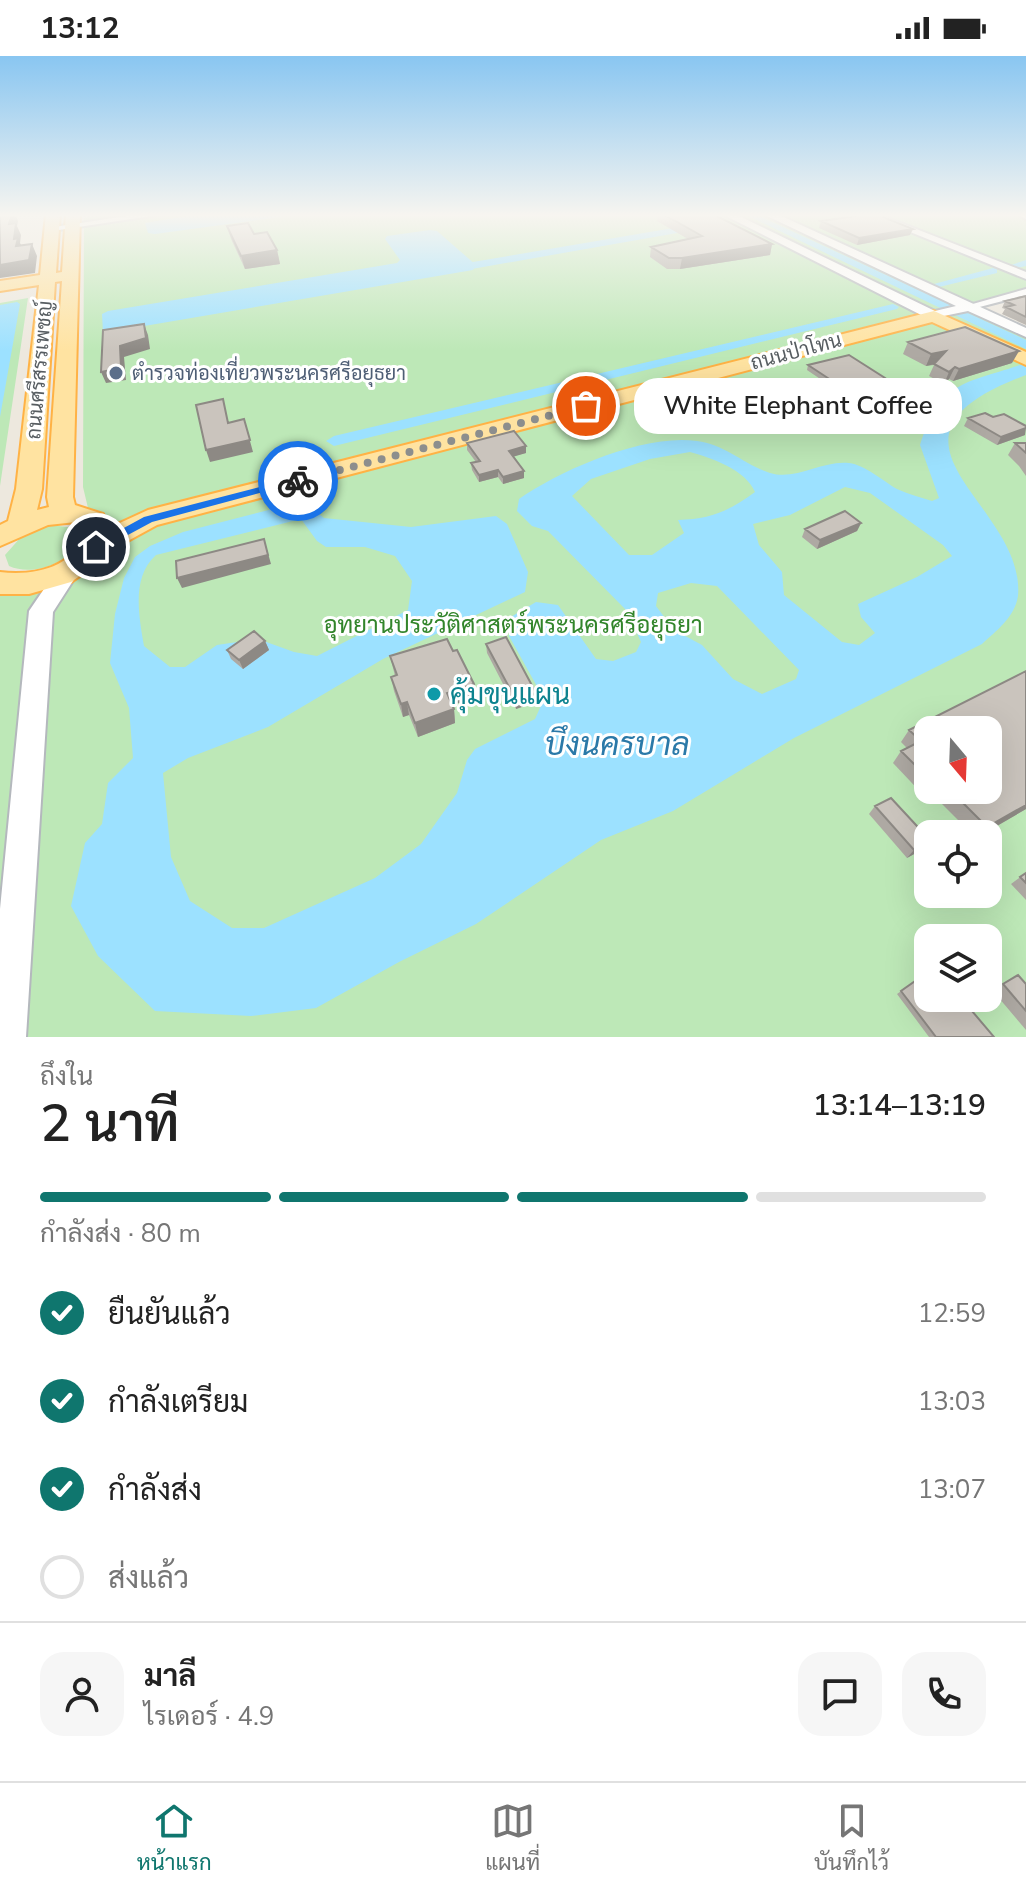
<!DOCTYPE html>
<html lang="th">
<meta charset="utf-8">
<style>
body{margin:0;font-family:"Nunito Sans",Sarabun,sans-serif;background:#f6f6f6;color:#222;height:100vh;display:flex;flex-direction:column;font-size:30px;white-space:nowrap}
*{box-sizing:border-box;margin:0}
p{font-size:26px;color:#767676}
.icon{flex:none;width:44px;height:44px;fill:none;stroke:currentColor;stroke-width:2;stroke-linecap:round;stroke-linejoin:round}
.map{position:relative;height:981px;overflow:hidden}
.side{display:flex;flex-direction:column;background:#fff;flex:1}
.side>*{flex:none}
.needle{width:52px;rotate:161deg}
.tools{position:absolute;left:914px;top:660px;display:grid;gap:16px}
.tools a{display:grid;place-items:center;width:88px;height:88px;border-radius:16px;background:#fff;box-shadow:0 8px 32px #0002;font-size:40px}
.pin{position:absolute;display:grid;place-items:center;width:68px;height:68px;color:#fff;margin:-34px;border:4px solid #fff;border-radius:50%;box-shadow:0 2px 8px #0007}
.courier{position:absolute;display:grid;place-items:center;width:80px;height:80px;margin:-40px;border:6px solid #1a73e8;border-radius:50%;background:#fff;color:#222;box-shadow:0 2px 10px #0007}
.bubble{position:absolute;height:56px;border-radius:24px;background:#fff;box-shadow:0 8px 32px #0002;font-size:26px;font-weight:600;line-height:56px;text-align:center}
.summary em{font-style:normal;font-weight:600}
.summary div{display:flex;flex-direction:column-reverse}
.summary{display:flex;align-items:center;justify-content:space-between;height:136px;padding:0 40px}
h1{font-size:52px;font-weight:600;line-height:60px}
.bar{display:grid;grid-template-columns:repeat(4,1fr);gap:12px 8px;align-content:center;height:96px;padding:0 40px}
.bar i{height:10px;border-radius:6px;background:#e0e0e0}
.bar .active{background:#0f766e}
.bar p{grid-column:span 4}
.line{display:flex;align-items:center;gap:20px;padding:0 40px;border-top:2px solid #e0e0e0}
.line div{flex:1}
.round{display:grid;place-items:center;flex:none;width:84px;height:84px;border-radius:24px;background:#f6f6f6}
ol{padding:0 40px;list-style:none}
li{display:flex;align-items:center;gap:24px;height:88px}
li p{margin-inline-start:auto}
li .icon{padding:8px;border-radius:50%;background:#0f766e;color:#fff;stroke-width:4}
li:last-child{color:#767676}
li i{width:44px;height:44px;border:4px solid #e0e0e0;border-radius:50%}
.status{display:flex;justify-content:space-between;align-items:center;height:56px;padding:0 40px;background:#fff;direction:ltr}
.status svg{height:22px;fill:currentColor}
.dock{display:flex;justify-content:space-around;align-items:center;height:112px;border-top:2px solid #e0e0e0;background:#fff;font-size:22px;color:#767676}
.dock a{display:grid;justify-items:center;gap:4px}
.dock .active{color:#0f766e}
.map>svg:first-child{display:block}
</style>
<div class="status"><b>13:12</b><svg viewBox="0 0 49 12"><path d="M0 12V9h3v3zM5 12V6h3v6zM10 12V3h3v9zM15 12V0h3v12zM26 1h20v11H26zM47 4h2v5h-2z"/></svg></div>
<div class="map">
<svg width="1026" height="981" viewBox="0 0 1026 981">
<rect width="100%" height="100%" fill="#ede8de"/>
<path fill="#bde8b7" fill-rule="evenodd" d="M115,158H1014L1026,162V233L961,249L1026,280V981H0V535L107,490V463L88,452L83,431L84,162ZM928,674H988V734H928ZM928,778H988V838H928ZM928,882H988V942H928Z
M28,242L0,430V247Z
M51,469L75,472L80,482C72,507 33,521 9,510L5,499L21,481Z"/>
<path fill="#9ce1ff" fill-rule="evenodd" d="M198,158H301L155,178L148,177L145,167Z
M430,174L437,175L476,209L473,214L103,277L102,258L108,255L397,207L400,204L385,183L387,180Z
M17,246L20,248L0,361V249Z
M1026,307V319C852,384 1026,447 1018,540C1015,561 996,575 982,588L794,682L673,755L601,784L476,868L399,906L316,952L251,960L155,955L98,900L71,850L85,787L102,768L108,727L133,702L129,652L110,607L115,558L124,522L135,501L150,490L183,476L284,450L308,449L324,462L411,471L496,460L507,468L528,516L525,536L383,603L268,671L188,702L163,717L171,801L190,845L232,872H264L375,822L421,788L457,737L467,704L475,693L535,663L544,643L509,580V562L536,546L558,549L596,603L613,605L636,596L641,586L627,555L548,475L532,470L517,455L519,443C560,414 645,377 697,385C724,388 745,409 770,417C796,425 822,404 849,407C865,409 883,425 897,433C908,438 920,441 932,445L939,442L920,389C942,322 966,328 1026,307ZM690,396C712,402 746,414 755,436C729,455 711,463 678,464L684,477L652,499H629L572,440L591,423L650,403ZM845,431L870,437L943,489L952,500L917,521L858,548L861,561L875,577L859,589L842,586L784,539L782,516L759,489L753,468L790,459ZM301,463L317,485L326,491H365L395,500L412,525L408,554L317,600L294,596L258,583L217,589L185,611H170L144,590C139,561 131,521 156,499ZM691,527L717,530L799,614L796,623L762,638L733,623L702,589L674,574L656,550L658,537Z"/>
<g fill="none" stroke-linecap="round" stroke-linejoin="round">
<path fill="#9ce1ff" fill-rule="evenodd" d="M744,158H755L1026,284V293Z
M697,168L700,173L466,214L449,210Z
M1026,204V210L1013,213L1008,210Z
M993,212L997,213V217L939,231L934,228Z
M893,248L899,251L897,253L334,390L326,385L334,380Z"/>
<g stroke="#b4b8bd" stroke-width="4">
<path id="minor" d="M140,158H164L52,175L47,172Z
M866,158H878L1026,216V223Z
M1018,158H1026V163Z
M1026,233V239L968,254L962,251Z"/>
</g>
<g stroke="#b4b8bd" stroke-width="4">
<path id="tertiary" d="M722,158H735L935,255L956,250L763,158H777L1026,272V281L968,255L929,263Z
M69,506L77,508L80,514L53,556L26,981H0V853L29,555L61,508Z"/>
</g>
<g stroke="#ffb245" stroke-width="4">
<path id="primary" d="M46,158H60L56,217L62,216L66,158H80L73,441L75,449L103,458L111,471L148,454L934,255L1026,296V309L932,266L157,469L104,498L97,508L71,526L29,538H0V516C34,520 74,512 86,476L76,466L48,469L0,490V469L8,465L16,433L39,229L0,235V225L40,219ZM62,225L47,441L49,451L37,454L42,433L55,226Z"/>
</g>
<use href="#minor" fill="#fff" fill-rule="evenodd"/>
<use href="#tertiary" fill="#fff" fill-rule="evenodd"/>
<use href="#primary" fill="#ffe3a1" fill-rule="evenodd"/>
</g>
<path fill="#aea9a3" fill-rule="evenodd" d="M658,158H718L717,160L772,188L770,199L680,213H667L650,201L651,191L688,183L657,165Z
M821,165L910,179L857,189L819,172Z
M227,170L254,178L277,194L280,208L245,213L231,183Z
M1026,240V269L1002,258L1005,253L1002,252L1005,245Z
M908,286L1012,307L953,325L949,323L944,328L929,320L934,309L926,310L903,298Z
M808,309L883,327L874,338L853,332L838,335L807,314Z
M968,362L1025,379L997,389L964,370Z
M467,387L526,397L514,400L524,415V422L503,428L498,421L479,426L472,414L471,407L476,406L467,394Z
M1015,387H1026V420L1019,410L1008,399Z
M861,467L857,475L817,493L802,481L805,473Z
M265,585L269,594L243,613L231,603L227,594Z
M486,588L536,637V646L516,653L487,597Z
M453,595L474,628L475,641L452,649L454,653L455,667L418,681L409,659L403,661L394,635L391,621L395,620L390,600Z
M1026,615V753L983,778H972L934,740L928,744L893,707L901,695L907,692L901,686L909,674ZM928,674H988V734H928Z
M875,750L928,782V787L923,793L907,802L869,758Z
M1026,817V844L1011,828Z
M928,916L994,981H929L897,938Z
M1018,919L1026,928V974L993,935Z"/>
<path fill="#8d8984" d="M12,158H15L18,165L17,170L21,179L20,187L24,194L16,190L9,168Z
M913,173L910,179L857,189L859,182Z
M32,188L37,200L35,217L0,222V209Z
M772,188L770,199L680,213L682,202Z
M277,194L280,208L245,213L241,200Z
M144,268L148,279L150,293L124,301L126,324L106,327L101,316L120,290Z
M946,295L940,307L926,310L931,298Z
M1019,295L1012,307L953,325L959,313Z
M955,311L949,323L944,328L949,316Z
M855,326L853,332L838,335L840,330Z
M244,363L253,396L210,406L206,394Z
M1026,372L1025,379L997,389L1001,381Z
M526,390V397L509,402V395Z
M498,414V421L479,426V419Z
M524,415V422L503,428V421Z
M861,467L857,475L817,493L820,484Z
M264,483L271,508L182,532L177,522Z
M265,585L269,594L243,613L239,604Z
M474,628L475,641L448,651L447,637Z
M536,637V646L516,653V644Z
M407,646L409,659L403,661L401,648Z
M454,653L455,667L418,681L415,667Z
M936,734H939L934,740L928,744Z
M1026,749V753L983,778H980L987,771Z
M928,786L923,793L907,802L914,794Z"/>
<path fill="#cac4bd" stroke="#8d8984" stroke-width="2" d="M0,158H12L9,168L16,167L14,183L18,182L16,190L32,188L29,204L0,209Z
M663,158H713L772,188L682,202H669L651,191L702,180Z
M870,158H876L913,173L859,182L821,165Z
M248,167L254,178L267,176L277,194L241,200L227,170Z
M1026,240V261L1006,251L1014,249L1005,245Z
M144,268L146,282L120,290L121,312L101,316L103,274Z
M965,271L1019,295L959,313L955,311L949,316L934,308L946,295L931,298L908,286Z
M849,299L885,322L876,333L855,326L840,330L808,309Z
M223,343L228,367L244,363L250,384L206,394L196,349Z
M985,357L993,361L1004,358L1026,370V372L1001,381L968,362Z
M514,375L526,390L509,395L524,415L503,421L498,414L479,419L471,407L480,405L467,387Z
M1015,387H1026V397Z
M845,455L861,467L820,484L805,473Z
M264,483L268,499L177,522L176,505Z
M254,575L265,585L239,604L227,594Z
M506,581L536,637L516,644L486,588Z
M447,583L453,595L457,594L474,628L447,637L454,653L415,667L407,646L401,648L391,621L397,619L390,600Z
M1026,615V749L987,771L950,734H988V674H928V722L901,695L921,685L909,674Z
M891,742L928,782V786L914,794L875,750Z
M1026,817V827L1020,821Z
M928,916V942H961L994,981H936L901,935Z
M1018,919L1026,928V955L1003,928Z"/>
<linearGradient id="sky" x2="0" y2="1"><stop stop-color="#89c6f1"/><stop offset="0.54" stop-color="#f7f5f0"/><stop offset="1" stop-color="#f7f5f0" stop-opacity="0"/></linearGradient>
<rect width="1026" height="295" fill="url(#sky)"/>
<path fill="#1a73e8" d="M294,422L304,425L152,466L100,494H91L89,491L144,461Z"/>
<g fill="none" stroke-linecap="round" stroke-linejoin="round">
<path stroke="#8c8e8d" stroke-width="8" stroke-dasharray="0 14.4" d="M298,425L586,350"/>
</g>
<circle fill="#5c6f8a" stroke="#fff" stroke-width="3" cx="116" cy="317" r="8"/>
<circle fill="#0f9aa8" stroke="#fff" stroke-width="3" cx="434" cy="638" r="8"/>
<g text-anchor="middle" stroke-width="6" stroke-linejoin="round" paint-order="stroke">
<g font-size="20" fill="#575d61" stroke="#fff">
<text transform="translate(796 295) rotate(-15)" y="7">ถนนป่าโทน</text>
<text transform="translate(39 314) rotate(-85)" y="7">ถนนศรีสรรเพชญ์</text>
</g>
<g font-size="20" fill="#4e5e75" stroke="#fff" text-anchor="start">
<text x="132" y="324">ตำรวจท่องเที่ยวพระนครศรีอยุธยา</text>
</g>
<g font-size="24" fill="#32852b" stroke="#fff">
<text x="513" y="577">อุทยานประวัติศาสตร์พระนครศรีอยุธยา</text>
</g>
<g font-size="28" fill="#0d838f" stroke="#fff" text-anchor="start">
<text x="450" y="648">คุ้มขุนแผน</text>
</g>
<g font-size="32" font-style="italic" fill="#2b79a8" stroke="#fff">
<text x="617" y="699">บึงนครบาล</text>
</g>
</g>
</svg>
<div class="tools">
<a><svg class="needle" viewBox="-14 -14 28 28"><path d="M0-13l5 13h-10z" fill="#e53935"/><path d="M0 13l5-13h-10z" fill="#767676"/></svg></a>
<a><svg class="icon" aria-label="locate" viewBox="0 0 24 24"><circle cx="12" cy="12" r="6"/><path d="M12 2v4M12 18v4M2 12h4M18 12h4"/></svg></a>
<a><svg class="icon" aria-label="layers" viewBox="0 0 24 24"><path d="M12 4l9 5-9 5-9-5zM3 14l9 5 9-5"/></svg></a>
</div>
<div class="pin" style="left:586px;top:350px;background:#ea580c"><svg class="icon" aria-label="bag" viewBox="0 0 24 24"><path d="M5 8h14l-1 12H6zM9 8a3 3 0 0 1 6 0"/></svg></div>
<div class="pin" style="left:96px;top:491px;background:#1f2937"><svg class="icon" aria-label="home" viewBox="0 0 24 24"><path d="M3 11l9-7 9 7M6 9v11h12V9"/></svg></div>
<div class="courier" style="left:298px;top:425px"><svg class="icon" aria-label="bike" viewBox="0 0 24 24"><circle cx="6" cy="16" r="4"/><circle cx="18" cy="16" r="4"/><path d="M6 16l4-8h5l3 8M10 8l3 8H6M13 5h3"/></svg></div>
<div class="bubble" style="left:634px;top:322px;width:328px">White Elephant Coffee</div>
</div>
<section class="side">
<div class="summary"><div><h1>2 นาที</h1><p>ถึงใน</p></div><em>13:14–13:19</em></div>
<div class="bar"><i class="active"></i><i class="active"></i><i class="active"></i><i></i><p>กำลังส่ง · 80 m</p></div>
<ol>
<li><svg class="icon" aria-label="check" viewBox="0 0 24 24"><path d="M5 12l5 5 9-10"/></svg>ยืนยันแล้ว<p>12:59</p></li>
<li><svg class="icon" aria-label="check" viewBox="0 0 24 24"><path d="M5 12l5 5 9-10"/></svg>กำลังเตรียม<p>13:03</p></li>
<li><svg class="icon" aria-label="check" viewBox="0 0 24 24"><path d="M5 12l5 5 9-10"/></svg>กำลังส่ง<p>13:07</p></li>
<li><i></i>ส่งแล้ว</li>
</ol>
<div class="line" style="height:144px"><a class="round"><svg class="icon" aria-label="person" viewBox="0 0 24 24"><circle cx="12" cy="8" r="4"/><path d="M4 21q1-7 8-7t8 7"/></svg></a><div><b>มาลี</b><p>ไรเดอร์ · 4.9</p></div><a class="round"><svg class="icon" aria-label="chat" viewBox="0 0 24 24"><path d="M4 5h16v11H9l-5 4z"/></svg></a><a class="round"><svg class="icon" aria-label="phone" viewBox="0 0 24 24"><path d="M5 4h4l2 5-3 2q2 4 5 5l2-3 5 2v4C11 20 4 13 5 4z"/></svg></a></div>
</section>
<nav class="dock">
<a class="active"><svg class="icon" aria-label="home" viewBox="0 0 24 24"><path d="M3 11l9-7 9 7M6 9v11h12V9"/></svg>หน้าแรก</a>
<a><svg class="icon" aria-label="map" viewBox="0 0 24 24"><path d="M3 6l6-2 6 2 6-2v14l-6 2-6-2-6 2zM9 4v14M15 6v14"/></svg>แผนที่</a>
<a><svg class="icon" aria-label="saved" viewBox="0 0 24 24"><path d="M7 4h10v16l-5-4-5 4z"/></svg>บันทึกไว้</a>
</nav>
